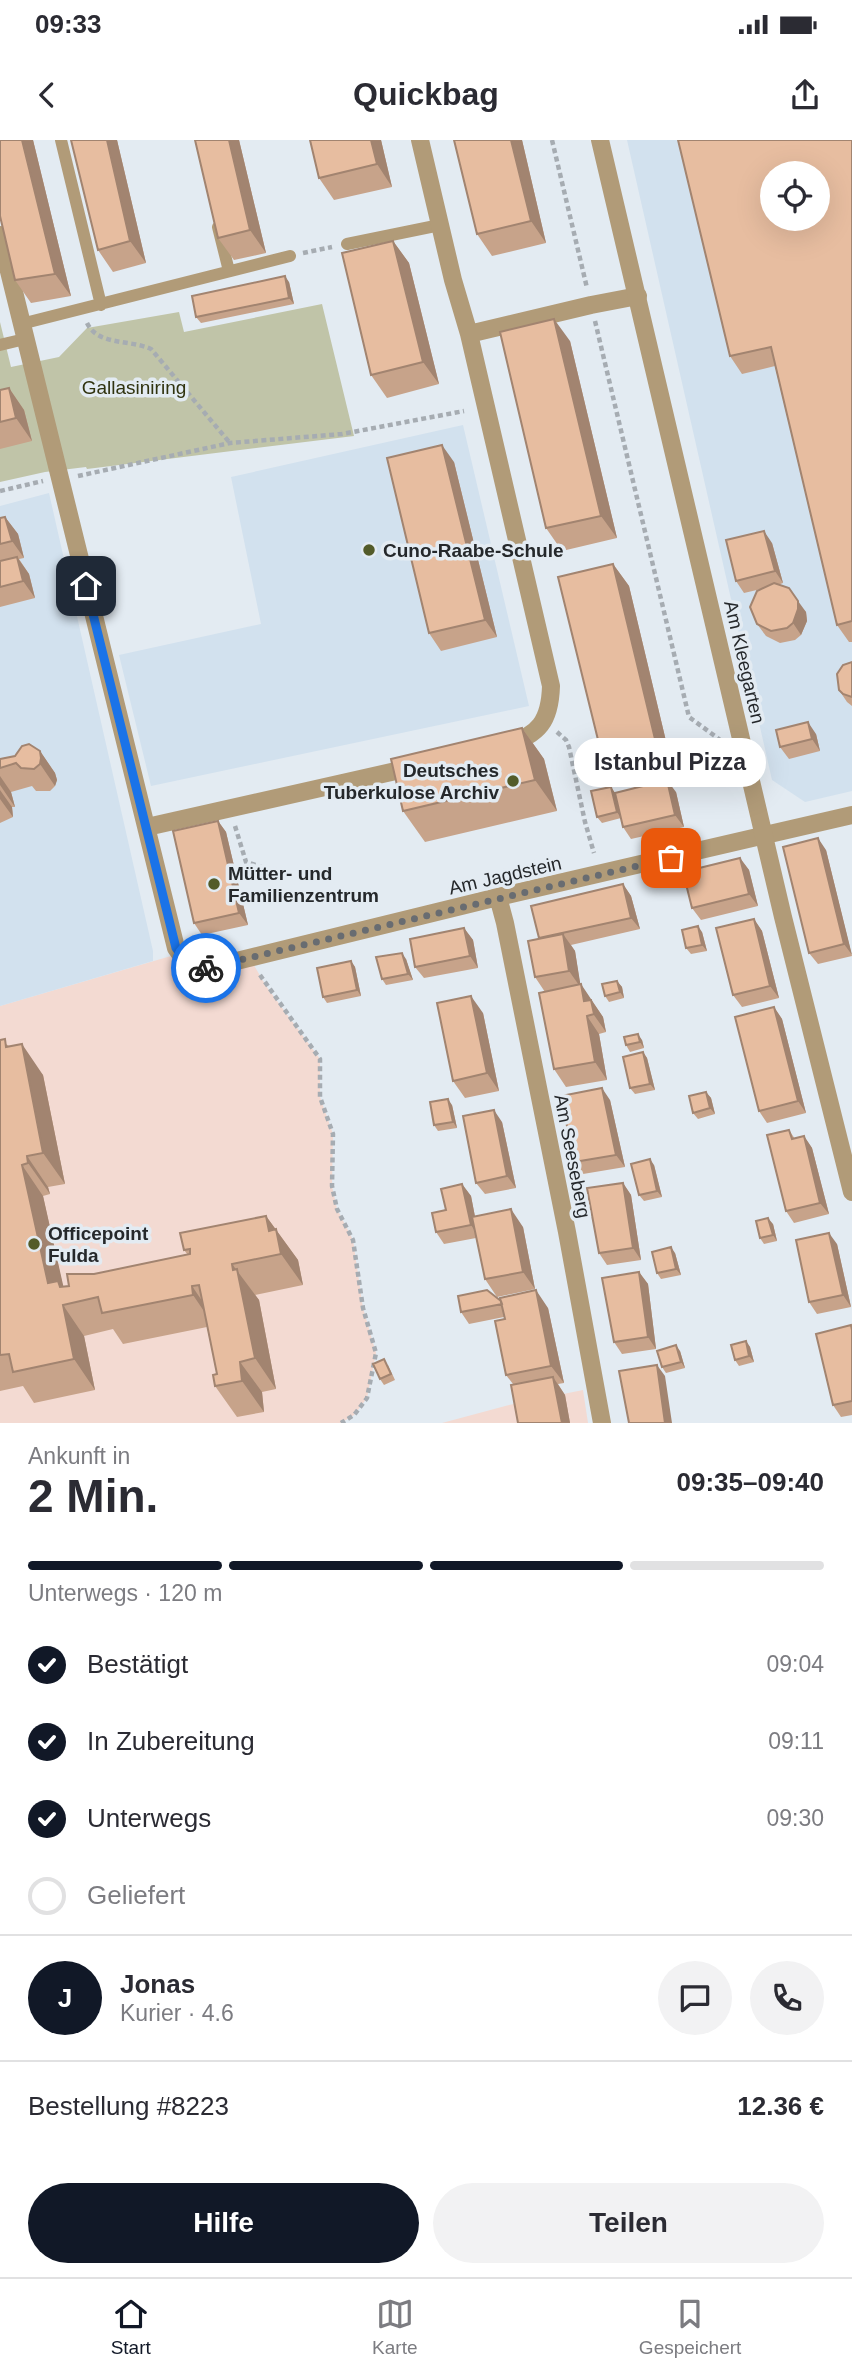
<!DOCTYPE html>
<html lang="de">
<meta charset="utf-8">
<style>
body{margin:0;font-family:Helvetica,sans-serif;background:#f2f2f3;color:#2b2b33;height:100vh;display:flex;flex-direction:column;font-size:26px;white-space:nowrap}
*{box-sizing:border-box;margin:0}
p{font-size:23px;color:#7c7c81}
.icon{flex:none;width:38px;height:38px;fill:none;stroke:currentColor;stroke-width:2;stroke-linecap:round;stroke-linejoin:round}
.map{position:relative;height:1283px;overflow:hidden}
.drawer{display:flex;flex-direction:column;background:#fff;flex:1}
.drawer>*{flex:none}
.controls{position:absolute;left:760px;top:21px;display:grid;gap:14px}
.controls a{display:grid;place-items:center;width:70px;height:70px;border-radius:50%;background:#fff;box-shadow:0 7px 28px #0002;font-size:35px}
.pin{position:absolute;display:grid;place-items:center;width:60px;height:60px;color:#fff;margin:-30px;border-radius:14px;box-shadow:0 4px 10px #0006}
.courier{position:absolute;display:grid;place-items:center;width:70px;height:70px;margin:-35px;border:5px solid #1a73e8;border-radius:50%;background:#fff;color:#222;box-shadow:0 2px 9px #0007}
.bubble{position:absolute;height:49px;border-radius:24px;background:#fff;box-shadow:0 7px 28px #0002;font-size:23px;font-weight:600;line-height:49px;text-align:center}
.overview em{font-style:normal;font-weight:600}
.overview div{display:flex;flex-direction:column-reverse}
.overview{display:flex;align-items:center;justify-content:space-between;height:119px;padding:0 28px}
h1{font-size:46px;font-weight:600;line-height:52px}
.bar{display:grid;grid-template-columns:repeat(4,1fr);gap:10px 7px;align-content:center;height:84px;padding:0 28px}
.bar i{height:9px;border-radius:5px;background:#e1e1e2}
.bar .on{background:#111827}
.bar p{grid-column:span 4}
.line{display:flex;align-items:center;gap:18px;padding:0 28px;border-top:2px solid #e1e1e2}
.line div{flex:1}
.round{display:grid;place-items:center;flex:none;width:74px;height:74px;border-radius:37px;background:#f2f2f3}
ol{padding:0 28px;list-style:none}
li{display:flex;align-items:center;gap:21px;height:77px}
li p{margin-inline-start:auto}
li .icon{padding:7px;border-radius:50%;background:#111827;color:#fff;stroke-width:4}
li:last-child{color:#7c7c81}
li i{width:38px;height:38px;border:4px solid #e1e1e2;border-radius:50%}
.primary-button{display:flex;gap:14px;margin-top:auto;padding:14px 28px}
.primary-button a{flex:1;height:80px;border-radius:42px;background:#111827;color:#fff;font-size:28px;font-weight:600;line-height:80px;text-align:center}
.primary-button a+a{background:#f2f2f3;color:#2b2b33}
.status{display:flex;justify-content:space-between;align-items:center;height:49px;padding:0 35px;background:#fff;direction:ltr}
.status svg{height:19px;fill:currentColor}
header{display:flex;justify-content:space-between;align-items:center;height:91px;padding:0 28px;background:#fff;font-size:32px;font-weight:600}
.dock{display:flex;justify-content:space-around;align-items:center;height:98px;border-top:2px solid #e1e1e2;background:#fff;font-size:19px;color:#7c7c81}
.dock a{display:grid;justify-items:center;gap:4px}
.dock .on{color:#111827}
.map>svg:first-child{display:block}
</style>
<div class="status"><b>09:33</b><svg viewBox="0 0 49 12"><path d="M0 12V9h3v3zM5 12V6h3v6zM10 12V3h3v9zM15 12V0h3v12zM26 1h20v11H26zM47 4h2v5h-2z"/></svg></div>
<header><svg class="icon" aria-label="back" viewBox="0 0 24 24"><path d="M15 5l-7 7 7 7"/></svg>Quickbag<svg class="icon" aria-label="share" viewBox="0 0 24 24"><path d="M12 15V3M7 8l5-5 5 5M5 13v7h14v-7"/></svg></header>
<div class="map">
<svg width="852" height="1283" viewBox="0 0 852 1283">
<rect width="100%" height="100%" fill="#e3ebf2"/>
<path fill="#f3dad2" d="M171,816L208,828L251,820L266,846L320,919V957L333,994L332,1046L337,1069L353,1100L363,1168L376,1213L367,1258L354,1275L341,1283H0V866Z
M583,1250L588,1283H442L509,1265Z"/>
<path fill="#d2e1ee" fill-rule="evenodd" d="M627,0H852V651L805,662L772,640ZM772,33H817V79H772Z
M463,285L529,566L151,646L119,515L261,484L231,337Z
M49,353L153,811V821L0,866V366Z"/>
<path fill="#c0c4a8" d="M322,164L354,296L87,329L86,327L45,332L0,342V182L11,227L59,217L87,188L179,172L184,192Z"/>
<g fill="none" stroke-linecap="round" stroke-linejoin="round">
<path stroke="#a6acb2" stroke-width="4.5" stroke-dasharray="5 3.5" stroke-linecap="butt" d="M552,0L587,148
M303,113L332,107
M595,181L689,577L723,602
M87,183C98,206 129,199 151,209L230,303
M78,336L230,303L342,294L464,271
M0,351L43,341
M557,592L566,600L569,607L585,682L594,713
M235,686L246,722L268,729
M260,835L320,919V957L333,994L332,1046L337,1069L353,1100L363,1168L376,1213L367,1258L354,1275L341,1283"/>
<path stroke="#b19b78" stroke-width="12" d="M61,0L101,165
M218,87L229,131
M347,104L440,85
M21,184L290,116
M0,205L25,199"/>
<path stroke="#b19b78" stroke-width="18" d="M420,0L453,140L469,194L551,546C550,581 539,595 506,605
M0,95L176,808L186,822L208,828L498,757L852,675
M469,194L591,165L638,156
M147,687L418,626
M498,757L505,783L567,1092L602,1283"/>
<path stroke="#b19b78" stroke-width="18" d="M600,0L783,777L852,1052"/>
</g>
<path fill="#c7a38a" d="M0,0H33L71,156L31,163L15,140Z
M71,0H117L146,123L113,132L98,110Z
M195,0H239L266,113L234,120L218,98Z
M381,0L392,47L334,60L319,38Z
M522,0L546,103L492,116L477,94Z
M852,0V502H849L837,485L775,226L742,234L730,216Z
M393,101L409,123L439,244L387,258L371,235Z
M289,142L294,164L201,183L196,177Z
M570,201L617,398L562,411L546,388Z
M9,248L24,270L32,301L0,309V250Z
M454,322L497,497L441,511L429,493Z
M5,377L18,394L24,418L19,419L29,434L35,458L0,467V378Z
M772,403L783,443L778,445L806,472L807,481L801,495L795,500L780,503L766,496L757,484L761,449L744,453L736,441Z
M613,424L629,446L671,622L617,635L601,612Z
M852,522V566L847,562L839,550Z
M522,588L544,619L557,671L425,702L403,671Z
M816,594L820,611L789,619L780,607Z
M40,611L55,633L57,640L55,646L50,651H36L32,646L11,652L15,667H12L13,677L0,683V619Z
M611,647L615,653L676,652L684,687L631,699L623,687L621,678L602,683L597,677Z
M218,681L226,692L248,785L202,795L194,783Z
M826,710L852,816L818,824L809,813Z
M740,718L749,730L758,766L701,780L692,768Z
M623,744L631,756L640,789L571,805L575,811L580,844L603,877L606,892L599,894L607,940L566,947L554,929L545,852L535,837L539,798Z
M754,779L762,791L779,858L742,867L733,855Z
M464,788L473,800L478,828L424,838L415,827Z
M702,792L707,811L691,814L686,808Z
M406,819L413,840L386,845L382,839Z
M351,821L355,827L361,856L327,863L323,857Z
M617,841L622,847L624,858L609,862L605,856Z
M774,867L782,879L806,973L767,983L759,971Z
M483,873L499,951L465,958L453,941Z
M0,900L9,906L43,935L65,1044L48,1047L50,1054L43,1056L63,1147L69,1146L94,1134L188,1115L184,1110L266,1076L298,1120L303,1145L255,1155L259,1160L276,1249L262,1252L264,1272L237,1277L215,1246L217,1234L207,1187L123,1204L113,1189L84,1196L95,1250L34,1263L23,1246L0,1251Z
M642,900L644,908L630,912L626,905Z
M643,912L647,918L655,950L635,954L630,948Z
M706,952L711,958L715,974L698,979L693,973Z
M610,960L625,1027L583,1034L574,1022Z
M452,965L457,988L438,991L434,985Z
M502,982L516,1048L485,1054L476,1043Z
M789,990L795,999L804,996L812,1008L829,1074L794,1083L786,1071Z
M654,1025L662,1057L644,1061L639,1055Z
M623,1043L631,1055L641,1120L607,1125L599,1113Z
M462,1044L471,1056L475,1077L523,1087L535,1149L497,1157L485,1139L476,1098L444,1104L436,1092L446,1070Z
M773,1084L777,1101L764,1104L760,1098Z
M837,1104L851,1167L817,1174L809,1162Z
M675,1113L681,1135L661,1139L657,1133Z
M639,1132L648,1144L656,1209L622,1214L614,1202Z
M501,1161L548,1168L564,1243L558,1244L565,1255L570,1283H518L513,1244L506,1235L504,1177L469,1184L461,1172Z
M851,1185L852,1187V1275L841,1277L833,1265Z
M746,1201L750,1207L754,1222L739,1226L735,1220Z
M680,1211L685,1228L666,1233L662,1227Z
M388,1225L395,1240L384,1245L380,1239Z"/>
<path fill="#a28470" d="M22,0H33L71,156L55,134Z
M107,0H117L146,123L130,101Z
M229,0H239L266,113L250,90Z
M371,0H381L392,47L377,24Z
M511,0H522L546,103L531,81Z
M393,101L409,123L439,244L423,222Z
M285,136L289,142L294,164L289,158Z
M554,179L570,201L617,398L601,376Z
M9,248L24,270L32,301L16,278Z
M442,305L454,322L497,497L485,480Z
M5,377L18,394L24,418L12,401Z
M764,391L772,403L783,443L775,431Z
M17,417L29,434L35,458L23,441Z
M613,424L629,446L671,622L655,599Z
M798,461L806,472L807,481L801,495L793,483Z
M808,582L816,594L820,611L812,599Z
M522,588L544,619L557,671L535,640Z
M40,611L55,633L57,640L55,646L40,624Z
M0,636L11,652L15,667L0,645Z
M667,640L676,652L684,687L675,675Z
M611,647L615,653L621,678L617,672Z
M0,650L12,667L13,677L0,659Z
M218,681L226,692L248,785L239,773Z
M818,698L826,710L852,815L844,804Z
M740,718L749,730L758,766L749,754Z
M623,744L631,756L640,789L631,778Z
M754,779L762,791L779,858L770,846Z
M698,786L702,792L707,811L702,805Z
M464,788L473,800L478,828L470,816Z
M563,794L575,811L581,848L569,831Z
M402,813L406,819L413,840L408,834Z
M351,821L355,827L361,856L357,850Z
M617,841L622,847L624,858L620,852Z
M581,844L603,877L606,892L584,861Z
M471,856L483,873L499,951L487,933Z
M774,867L782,879L806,973L798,961Z
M587,876L599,894L607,940L595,922Z
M638,894L642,900L644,908L640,902Z
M22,904L43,935L65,1044L43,1013Z
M643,912L647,918L655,950L650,944Z
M602,948L610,960L625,1027L616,1015Z
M706,952L711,958L715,974L710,968Z
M448,959L452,965L457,988L453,982Z
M494,970L502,982L516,1048L507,1036Z
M804,996L812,1008L829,1074L820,1063Z
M27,1016L48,1047L50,1054L28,1023Z
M650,1019L654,1025L662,1057L657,1051Z
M22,1025L43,1056L64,1149L48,1143Z
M623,1043L631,1055L641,1120L633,1108Z
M462,1044L471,1056L479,1097L471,1085Z
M511,1069L523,1087L535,1149L523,1132Z
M266,1076L298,1120L303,1145L281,1114L269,1091Z
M768,1078L773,1084L777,1101L773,1095Z
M829,1093L837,1104L851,1167L843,1155Z
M671,1107L675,1113L681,1135L676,1129Z
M232,1124L259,1160L276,1249L255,1218Z
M639,1132L648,1144L656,1209L648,1197Z
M192,1146L213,1177L214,1186L193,1155Z
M536,1150L548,1168L564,1243L551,1226Z
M63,1165L84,1196L95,1250L74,1219Z
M746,1201L750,1207L754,1222L749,1216Z
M676,1205L680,1211L685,1228L681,1222Z
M240,1222L262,1252L264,1272L242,1241Z
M657,1225L665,1236L672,1283H665Z
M553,1237L565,1255L570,1283H562Z"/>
<path fill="#e7bda0" stroke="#a28470" stroke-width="2" fill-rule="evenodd" d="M0,0H22L55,134L15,140L0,76Z
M71,0H107L130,101L98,110Z
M195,0H229L250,90L218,98Z
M310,0H371L377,24L319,38Z
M454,0H511L531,81L477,94Z
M678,0H852V481L837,485L771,207L730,216ZM772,33H817V79H772Z
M393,101L423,222L371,235L342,113Z
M285,136L289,158L196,177L192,156Z
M554,179L601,376L546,388L500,192Z
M9,248L16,278L0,282V250Z
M442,305L485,480L429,493L387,318Z
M5,377L12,401L0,404V378Z
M764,391L775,431L736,441L726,400Z
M17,417L23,441L0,447V421Z
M613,424L655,599L601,612L558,437Z
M774,443L789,448L798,461V469L793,483L787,488L771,491L757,484L750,467L757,451Z
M852,522V557L843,554L839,550L837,534L843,525Z
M808,582L812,599L780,607L776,590Z
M522,588L535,640L403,671L391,619Z
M29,604L40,611L41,618L40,624L34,629L21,628L16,623L0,628V619L15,616L22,606Z
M667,640L675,675L623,687L615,653Z
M611,647L617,672L597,677L591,651Z
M218,681L239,773L194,783L173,691Z
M818,698L844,804L809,813L783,707Z
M740,718L749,754L692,768L683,732Z
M623,744L631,778L539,798L531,766Z
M754,779L770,846L733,855L716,788Z
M698,786L702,805L686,808L682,790Z
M464,788L470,816L415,827L410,799Z
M563,794L569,831L535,837L528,801Z
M402,813L408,834L382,839L376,817Z
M351,821L357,850L323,857L317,828Z
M617,841L620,852L605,856L602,844Z
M581,844L584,861L591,860L594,874L587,876L595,922L554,929L539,853Z
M471,856L487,933L453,941L437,863Z
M774,867L798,961L759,971L735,877Z
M638,894L640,902L626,905L624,897Z
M5,899L6,907L22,904L43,1013L27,1016L28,1023L22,1025L48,1143L58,1141L60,1147L69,1146L67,1134H94L190,1114V1109L184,1110L180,1093L266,1076L269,1091L276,1089L281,1114L232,1124L233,1130L237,1129L255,1218L240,1222L242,1241L215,1246L213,1235L217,1234L199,1145L192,1146L193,1155L102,1173L98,1157L63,1165L74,1219L13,1232L9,1214L0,1215V900Z
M643,912L650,944L630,948L623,917Z
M602,948L616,1015L574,1022L561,956Z
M706,952L710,968L693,973L689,956Z
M448,959L453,982L434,985L430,962Z
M494,970L507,1036L476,1043L463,976Z
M789,990L792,999L804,996L820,1063L786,1071L767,995Z
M650,1019L657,1051L639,1055L631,1024Z
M623,1043L633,1108L599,1113L587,1048Z
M462,1044L471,1085L436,1092L432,1073L446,1070L441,1049Z
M511,1069L523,1132L485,1139L472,1077Z
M768,1078L773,1095L760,1098L756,1081Z
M829,1093L843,1155L809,1162L796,1100Z
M671,1107L676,1129L657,1133L652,1112Z
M639,1132L648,1197L614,1202L602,1138Z
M487,1150L501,1161L502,1164L461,1172L458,1156Z
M536,1150L551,1226L506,1235L495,1181L505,1179L500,1158Z
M851,1185L852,1190V1261L833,1265L816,1194Z
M746,1201L749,1216L735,1220L731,1205Z
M676,1205L681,1222L662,1227L657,1211Z
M384,1219L391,1234L380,1239L373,1224Z
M657,1225L665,1283H629L619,1231Z
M553,1237L562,1283H518L511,1245Z"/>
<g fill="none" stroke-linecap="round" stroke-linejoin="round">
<path stroke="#686c71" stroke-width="7" stroke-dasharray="0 12.6" d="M206,828L671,718"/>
<path stroke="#1a73e8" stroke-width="9" d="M86,446L176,808L186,822L206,828"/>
</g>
<g fill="#535b29" stroke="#e3ebf2" stroke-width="2.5">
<circle cx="369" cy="410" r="7"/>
<circle cx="513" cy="641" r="7"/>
<circle cx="214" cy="744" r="7"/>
<circle cx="34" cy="1104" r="7"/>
</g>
<g text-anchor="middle" stroke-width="7" stroke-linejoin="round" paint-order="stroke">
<g font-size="19" fill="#30330f" stroke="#e3ebf2">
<text x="134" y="254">Gallasiniring</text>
</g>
<g font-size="19" font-weight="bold" fill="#25282b" stroke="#e3ebf2" text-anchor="start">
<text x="383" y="417">Cuno-Raabe-Schule</text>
<text x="499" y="637" text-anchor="end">Deutsches<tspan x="499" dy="22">Tuberkulose Archiv</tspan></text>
<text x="228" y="740">Mütter- und<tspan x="228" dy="22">Familienzentrum</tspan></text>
<text x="48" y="1100">Officepoint<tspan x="48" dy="22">Fulda</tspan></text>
</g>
<g font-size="19" fill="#25282b" stroke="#e3ebf2">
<text transform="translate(745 522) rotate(77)" y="7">Am Kleegarten</text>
<text transform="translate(505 735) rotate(-13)" y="7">Am Jagdstein</text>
<text transform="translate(573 1016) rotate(79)" y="7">Am Seeseberg</text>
</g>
</g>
</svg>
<div class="controls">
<a><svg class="icon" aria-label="locate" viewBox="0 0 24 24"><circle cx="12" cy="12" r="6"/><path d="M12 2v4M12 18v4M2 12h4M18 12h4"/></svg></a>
</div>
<div class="pin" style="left:671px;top:718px;background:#ea580c"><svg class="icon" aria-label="bag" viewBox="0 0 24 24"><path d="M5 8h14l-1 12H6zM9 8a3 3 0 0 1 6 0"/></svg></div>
<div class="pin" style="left:86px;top:446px;background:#1f2937"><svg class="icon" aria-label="home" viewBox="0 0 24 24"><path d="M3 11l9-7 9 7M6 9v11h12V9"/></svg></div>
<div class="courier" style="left:206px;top:828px"><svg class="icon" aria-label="bike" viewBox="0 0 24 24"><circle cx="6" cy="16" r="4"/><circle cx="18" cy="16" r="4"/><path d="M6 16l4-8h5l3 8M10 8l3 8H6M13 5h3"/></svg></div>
<div class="bubble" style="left:574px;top:598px;width:192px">Istanbul Pizza</div>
</div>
<section class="drawer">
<div class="overview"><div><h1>2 Min.</h1><p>Ankunft in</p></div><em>09:35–09:40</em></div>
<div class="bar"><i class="on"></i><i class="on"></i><i class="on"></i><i></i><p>Unterwegs · 120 m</p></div>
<ol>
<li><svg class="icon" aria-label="check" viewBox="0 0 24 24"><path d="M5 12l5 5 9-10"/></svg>Bestätigt<p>09:04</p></li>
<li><svg class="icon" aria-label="check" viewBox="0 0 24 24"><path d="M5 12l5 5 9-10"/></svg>In Zubereitung<p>09:11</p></li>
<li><svg class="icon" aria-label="check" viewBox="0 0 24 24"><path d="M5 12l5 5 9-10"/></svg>Unterwegs<p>09:30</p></li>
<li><i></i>Geliefert</li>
</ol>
<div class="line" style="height:126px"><b class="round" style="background:#111827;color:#fff">J</b><div><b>Jonas</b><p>Kurier · 4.6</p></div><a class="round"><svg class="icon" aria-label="chat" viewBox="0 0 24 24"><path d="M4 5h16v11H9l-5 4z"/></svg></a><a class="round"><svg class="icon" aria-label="phone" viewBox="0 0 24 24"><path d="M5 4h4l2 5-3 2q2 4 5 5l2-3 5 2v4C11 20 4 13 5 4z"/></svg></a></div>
<div class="line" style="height:91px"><div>Bestellung #8223</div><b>12.36 €</b></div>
<div class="primary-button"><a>Hilfe</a><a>Teilen</a></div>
</section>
<nav class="dock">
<a class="on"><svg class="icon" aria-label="home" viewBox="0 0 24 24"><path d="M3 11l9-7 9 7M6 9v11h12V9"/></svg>Start</a>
<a><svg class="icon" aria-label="map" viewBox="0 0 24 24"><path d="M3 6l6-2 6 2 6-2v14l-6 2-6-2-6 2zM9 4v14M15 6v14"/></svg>Karte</a>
<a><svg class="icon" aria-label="saved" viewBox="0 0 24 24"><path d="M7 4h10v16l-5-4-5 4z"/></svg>Gespeichert</a>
</nav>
